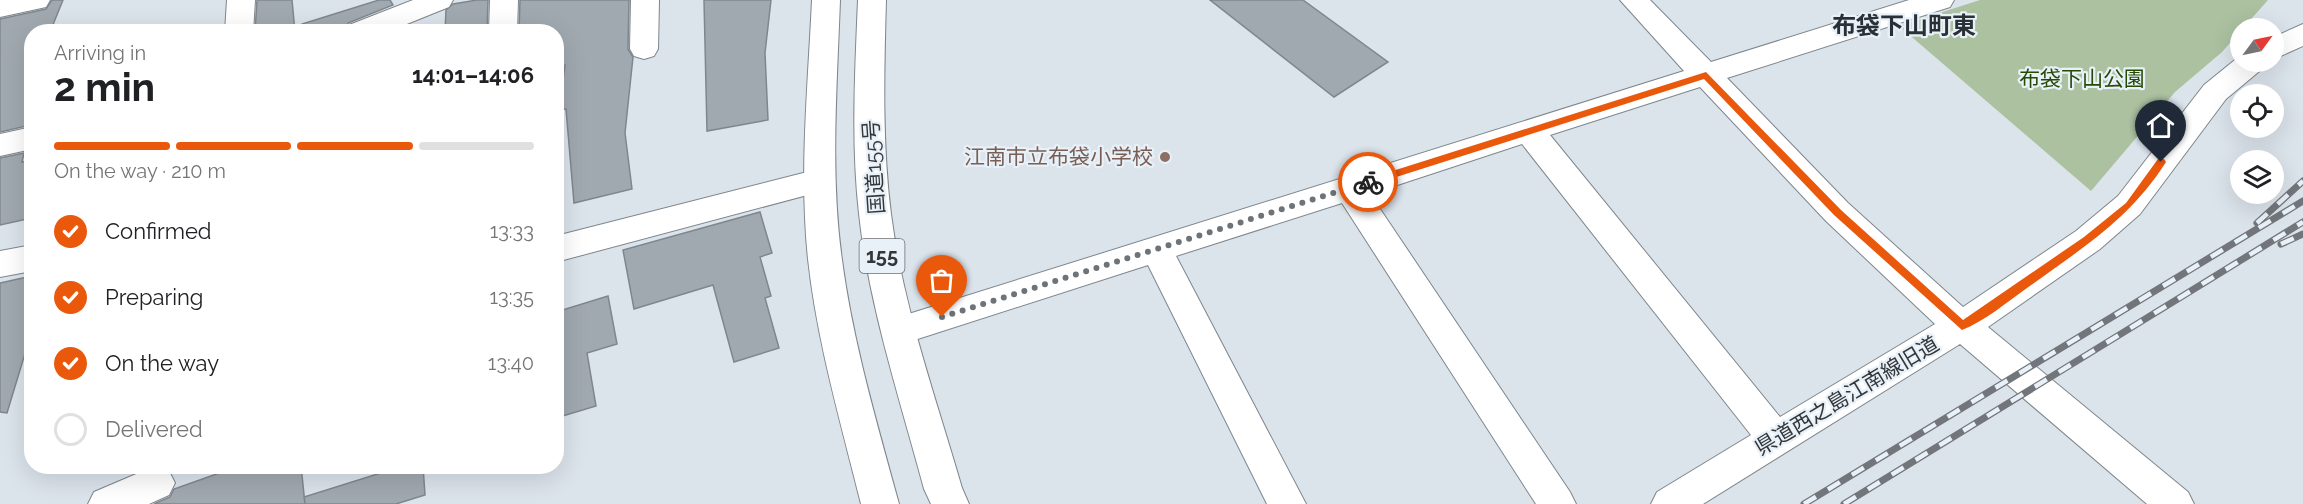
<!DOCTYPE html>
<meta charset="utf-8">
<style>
body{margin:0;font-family:Raleway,"Noto Sans JP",sans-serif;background:#f2f2f2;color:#202124;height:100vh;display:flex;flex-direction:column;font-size:22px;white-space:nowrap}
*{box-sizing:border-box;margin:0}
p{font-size:20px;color:#757577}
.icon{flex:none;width:33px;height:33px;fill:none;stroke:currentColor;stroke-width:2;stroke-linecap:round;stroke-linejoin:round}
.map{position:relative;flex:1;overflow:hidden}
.drawer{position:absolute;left:24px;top:24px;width:540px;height:450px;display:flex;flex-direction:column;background:#fff;border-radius:24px;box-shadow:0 6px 24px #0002}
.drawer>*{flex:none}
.needle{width:39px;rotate:57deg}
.tools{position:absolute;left:2230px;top:18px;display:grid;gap:12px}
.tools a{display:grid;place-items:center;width:54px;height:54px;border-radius:50%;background:#fff;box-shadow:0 6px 24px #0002;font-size:30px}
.pin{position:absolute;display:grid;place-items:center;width:51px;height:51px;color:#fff;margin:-62px -26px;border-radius:50% 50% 50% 0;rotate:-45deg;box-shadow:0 0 6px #0007}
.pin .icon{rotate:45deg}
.courier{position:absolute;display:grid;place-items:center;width:60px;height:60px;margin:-30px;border:4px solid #ea580c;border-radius:50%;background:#fff;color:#222;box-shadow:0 2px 8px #0007}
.headline em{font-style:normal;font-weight:700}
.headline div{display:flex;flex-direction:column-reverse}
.headline{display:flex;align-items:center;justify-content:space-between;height:102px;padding:0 30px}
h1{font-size:39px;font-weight:700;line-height:45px}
.bar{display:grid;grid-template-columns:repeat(4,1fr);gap:9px 6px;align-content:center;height:72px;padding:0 30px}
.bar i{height:8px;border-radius:4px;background:#e0e0e0}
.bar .selected{background:#ea580c}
.bar p{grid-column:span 4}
ol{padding:0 30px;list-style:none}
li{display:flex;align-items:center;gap:18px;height:66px}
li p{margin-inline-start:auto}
li .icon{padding:6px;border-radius:50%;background:#ea580c;color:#fff;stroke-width:4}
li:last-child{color:#757577}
li i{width:33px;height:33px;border:3px solid #e0e0e0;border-radius:50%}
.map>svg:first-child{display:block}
</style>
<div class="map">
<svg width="2303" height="504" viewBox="0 0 2303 504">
<rect width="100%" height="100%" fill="#dbe3eb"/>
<path fill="#abc1a0" d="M1980,0H2268L2222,52L2175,92L2091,191L1899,26Z"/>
<path fill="#a1a9b0" stroke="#7f878e" stroke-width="1.5" d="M52,0H63L50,32H32L31,125L0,132V19L46,9Z
M257,0H292L295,32H255Z
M379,0H390L393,5L348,23L343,32H303L302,24Z
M477,0H488L487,32H445L446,10L453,4Z
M520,0H629L628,49L633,57L625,133L632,189L574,203L566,109L559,110L565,65L556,66V32H519Z
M704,0H771L765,53L768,120L707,131Z
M1210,0H1303L1388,62L1334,97Z
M24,153L22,162L32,160V218L0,225V158Z
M760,212L772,253L760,257L771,296L765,298L779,348L734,362L713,285L634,309L623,250Z
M32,276V347H27L7,413L0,412V283Z
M608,296L617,344L587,353L596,406L556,418V312Z
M239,466H301L305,504H154L170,497L174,489Z
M403,466H423L425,495L396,504H305L304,497Z"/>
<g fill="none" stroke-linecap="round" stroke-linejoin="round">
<g stroke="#7e868d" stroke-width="2">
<path id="minor" d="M0,0H50L46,7L0,17Z
M227,0H255L253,32H225Z
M413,0H453L449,7L387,32H345L349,25Z
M490,0H518L517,32H489Z
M631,0H659L658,49L654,56L644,59L634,56L630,49Z
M1620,0H1650L1711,62L1909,0H1954L1950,7L1727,78L1848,203L1963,307L2076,231L2118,196L2204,85L2241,55V62H2266L2262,69L2226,99L2140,214L2100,249L1988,327L2188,492L2194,504H2147L1960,344L1703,504H1651L1657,492L1751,435L1522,144L1370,194L1570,492L1576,504H1536L1342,203L1176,256L1306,504H1267L1148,265L899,345L887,341L882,331L887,321L899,317L1684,71ZM1700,87L1826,221L1935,324L1780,417L1550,135Z
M2303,24V46L2274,59V37Z
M32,127V149L0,156V134Z
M819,169L830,173L835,181L830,189L556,262V236Z
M32,245V271L0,277V251Z
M155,466L169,471L175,483L169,495L149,504H88L94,492Z"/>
</g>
<g stroke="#7e868d" stroke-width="2">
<path id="highway" d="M812,0H840C837,86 830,174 842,260C853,343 877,423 899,504H861C841,423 817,342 808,259C799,173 808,86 812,0Z
M858,0H886C884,71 882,143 891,214C903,307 936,398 962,488L969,504H931L924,489C900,399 869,307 859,214C851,143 855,71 858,0Z"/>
</g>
<use href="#minor" fill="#fff" fill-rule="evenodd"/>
<use href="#highway" fill="#fff" fill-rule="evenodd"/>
<g stroke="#72767b" stroke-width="7">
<path id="rail" d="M2257,223L2303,181
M2281,244L2303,234
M1804,504L2303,201
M1844,504L2303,222"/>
</g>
<use href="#rail" stroke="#e8f0f8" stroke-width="4.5" stroke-dasharray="14" stroke-linecap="butt"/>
</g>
<path fill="#ea580c" d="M1706,72L1841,210L1963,320L2084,237L2126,203L2158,159H2164L2166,162C2130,219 2081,249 2027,288C2007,302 1985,321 1962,330L1834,215L1704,79L1368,186L1363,182L1364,180Z"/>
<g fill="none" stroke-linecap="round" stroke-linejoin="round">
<path stroke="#6e7378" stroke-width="6" stroke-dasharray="0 10.8" d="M942,317L1368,182"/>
</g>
<circle fill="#8d6e63" stroke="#e8f0f8" stroke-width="2" cx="1165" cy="157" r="6"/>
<g text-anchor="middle" stroke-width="4.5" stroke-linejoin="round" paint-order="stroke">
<rect fill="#e8f0f8" stroke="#6a6e73" stroke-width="1.5" x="859.5" y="239" width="45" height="34" rx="4.5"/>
<g font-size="20" font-weight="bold" fill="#34373a">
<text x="882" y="263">155</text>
</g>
<g font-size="21" fill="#244b04" stroke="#e8f0f8">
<text x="2082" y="86">布袋下山公園</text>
</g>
<g font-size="21" fill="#785e54" stroke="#e8f0f8" text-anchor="end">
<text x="1153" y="164">江南市立布袋小学校</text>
</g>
<g font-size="21" fill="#34373a" stroke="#e8f0f8">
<text transform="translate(874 167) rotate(-94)" y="7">国道155号</text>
<text transform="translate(1847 396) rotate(-31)" y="7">県道西之島江南線旧道</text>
</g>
<g font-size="24" font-weight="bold" fill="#2a3136" stroke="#e8f0f8">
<text x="1904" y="34">布袋下山町東</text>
</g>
</g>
</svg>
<div class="tools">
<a><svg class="needle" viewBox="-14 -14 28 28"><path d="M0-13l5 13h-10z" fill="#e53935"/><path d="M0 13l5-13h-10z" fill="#757577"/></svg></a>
<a><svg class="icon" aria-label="locate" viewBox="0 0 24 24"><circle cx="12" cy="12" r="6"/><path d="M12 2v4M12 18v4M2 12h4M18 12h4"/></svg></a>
<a><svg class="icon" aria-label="layers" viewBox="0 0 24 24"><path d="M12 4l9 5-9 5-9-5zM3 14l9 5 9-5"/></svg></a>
</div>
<div class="pin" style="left:942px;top:317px;background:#ea580c"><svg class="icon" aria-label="bag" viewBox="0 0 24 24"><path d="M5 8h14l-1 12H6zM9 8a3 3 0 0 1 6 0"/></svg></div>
<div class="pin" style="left:2161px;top:162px;background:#1f2937"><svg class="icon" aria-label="home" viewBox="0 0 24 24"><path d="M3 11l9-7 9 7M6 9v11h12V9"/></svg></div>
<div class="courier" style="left:1368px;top:182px"><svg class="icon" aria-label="bike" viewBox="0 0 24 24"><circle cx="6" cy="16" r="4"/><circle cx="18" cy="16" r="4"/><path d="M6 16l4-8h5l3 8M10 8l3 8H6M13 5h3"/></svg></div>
<section class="drawer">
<div class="headline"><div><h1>2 min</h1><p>Arriving in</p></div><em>14:01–14:06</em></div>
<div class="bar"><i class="selected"></i><i class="selected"></i><i class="selected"></i><i></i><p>On the way · 210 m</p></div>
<ol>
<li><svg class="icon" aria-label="check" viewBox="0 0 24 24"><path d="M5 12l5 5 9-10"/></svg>Confirmed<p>13:33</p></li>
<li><svg class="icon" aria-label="check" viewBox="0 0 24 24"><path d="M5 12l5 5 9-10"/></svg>Preparing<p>13:35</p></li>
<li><svg class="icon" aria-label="check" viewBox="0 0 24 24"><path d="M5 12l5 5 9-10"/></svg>On the way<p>13:40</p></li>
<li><i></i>Delivered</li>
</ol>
</section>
</div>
